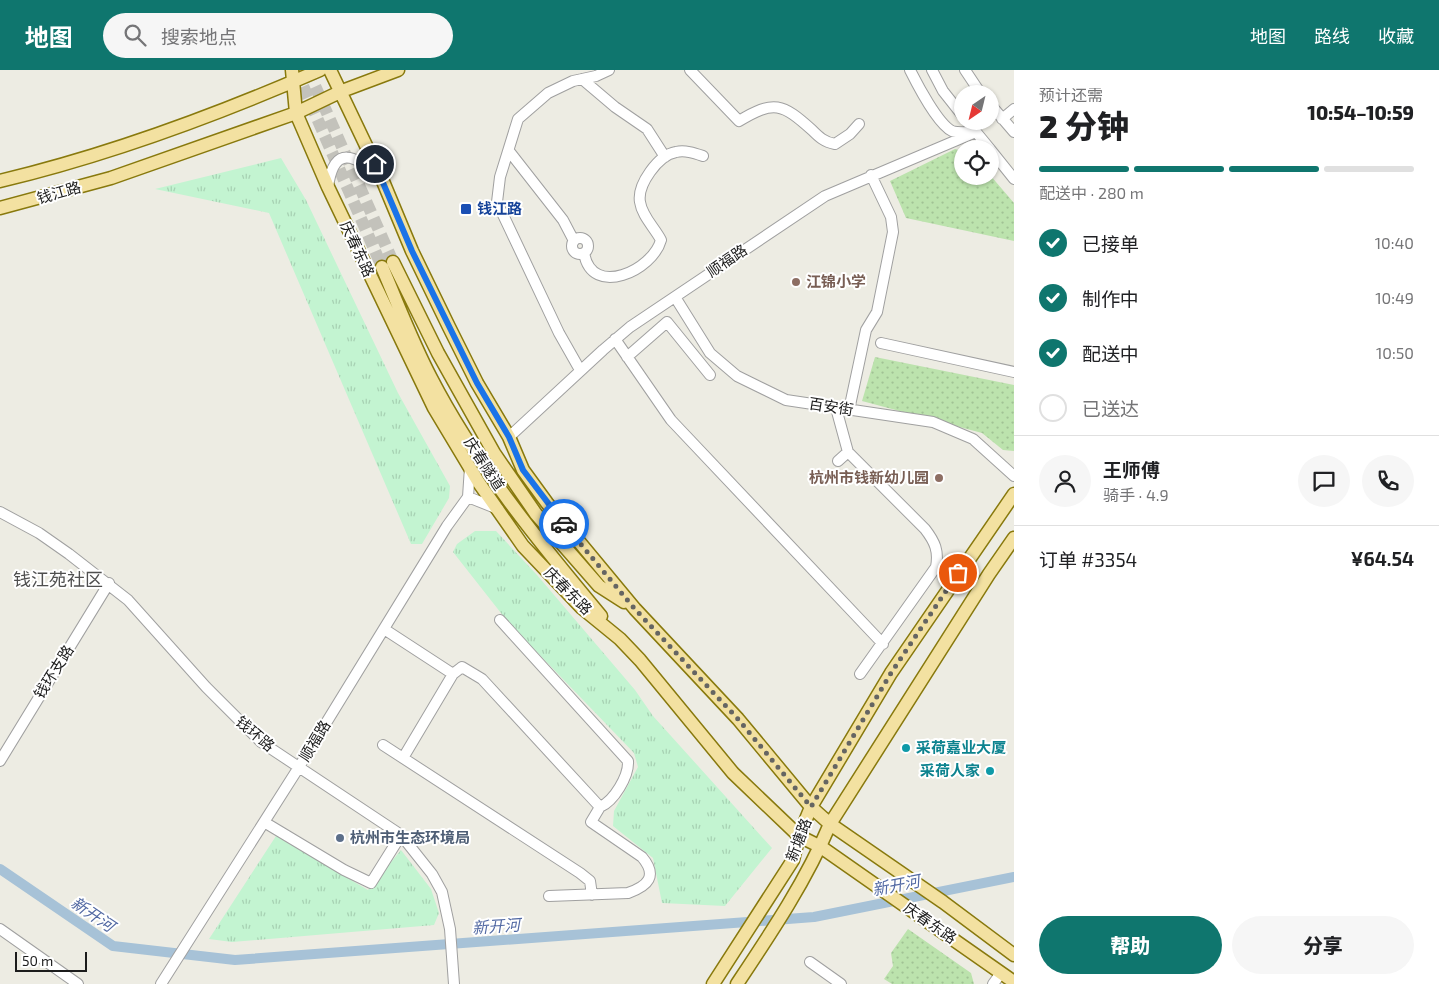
<!DOCTYPE html>
<html lang="zh">
<meta charset="utf-8">
<style>
body{margin:0;font-family:"Exo 2","Noto Sans SC",sans-serif;background:#f6f6f6;color:#202124;height:100vh;display:flex;flex-direction:column;font-size:19px;white-space:nowrap}
*{box-sizing:border-box;margin:0}
p{font-size:16px;color:#757577}
.icon{flex:none;width:28px;height:28px;fill:none;stroke:currentColor;stroke-width:2;stroke-linecap:round;stroke-linejoin:round}
.map{position:relative;flex:1;overflow:hidden}
.panel{display:flex;flex-direction:column;background:#fff;width:425px}
.panel>*{flex:none}
.needle{width:32px;rotate:215deg}
.controls{position:absolute;left:954px;top:15px;display:grid;gap:10px}
.controls a{display:grid;place-items:center;width:45px;height:45px;border-radius:50%;background:#fff;box-shadow:0 1px 4px #0004;font-size:25px}
.scale{position:absolute;left:15px;bottom:12px;width:72px;box-sizing:border-box;padding-left:5px;border:2px solid #1c1c1c;border-top:0;font-size:14px;line-height:18px;white-space:nowrap;color:#1c1c1c;-webkit-text-stroke:4px #fff;paint-order:stroke}
.pin{position:absolute;display:grid;place-items:center;width:42px;height:42px;color:#fff;margin:-21px;border:2px solid #fff;border-radius:50%;box-shadow:0 1px 5px #0007}
.courier{position:absolute;display:grid;place-items:center;width:50px;height:50px;margin:-25px;border:4px solid #1a73e8;border-radius:50%;background:#fff;color:#222;box-shadow:0 1px 6px #0007}
.overview em{font-style:normal;font-weight:800}
.overview div{display:flex;flex-direction:column-reverse}
.overview{display:flex;align-items:center;justify-content:space-between;height:85px;padding:0 25px}
h1{font-size:32px;font-weight:800;line-height:38px}
.bar{display:grid;grid-template-columns:repeat(4,1fr);gap:8px 5px;align-content:center;height:60px;padding:0 25px}
.bar i{height:6px;border-radius:4px;background:#e0e0e0}
.bar .current{background:#0f766e}
.bar p{grid-column:span 4}
.line{display:flex;align-items:center;gap:12px;padding:0 25px;border-top:1px solid #e0e0e0}
.line div{flex:1}
.round{display:grid;place-items:center;flex:none;width:52px;height:52px;border-radius:26px;background:#f6f6f6}
ol{padding:0 25px;list-style:none}
li{display:flex;align-items:center;gap:15px;height:55px}
li p{margin-inline-start:auto}
li .icon{padding:5px;border-radius:50%;background:#0f766e;color:#fff;stroke-width:4}
li:last-child{color:#757577}
li i{width:28px;height:28px;border:2px solid #e0e0e0;border-radius:50%}
.action{display:flex;gap:10px;margin-top:auto;padding:10px 25px}
.action a{flex:1;height:58px;border-radius:30px;background:#0f766e;color:#fff;font-size:20px;font-weight:800;line-height:58px;text-align:center}
.action a+a{background:#f6f6f6;color:#202124}
header{display:flex;align-items:center;gap:30px;box-sizing:border-box;height:70px;padding:0 25px;background:#0f766e;color:#fff}
header strong{font-size:24px}
nav{display:flex;gap:28px;margin-inline-start:auto;font-size:18px}
.search{width:350px;height:45px;background:#f6f6f6;display:flex;align-items:center;gap:12px;box-sizing:border-box;padding:0 18px;border-radius:28px;color:#757577;font-size:19px}
main{display:flex;flex:1;min-height:0}
.map>svg:first-child{display:block}
</style>
<header>
<strong>地图</strong>
<div class="search"><svg class="icon" aria-label="search" viewBox="0 0 24 24"><circle cx="10" cy="10" r="6"/><path d="M15 15l6 6"/></svg>搜索地点</div>
<nav><a>地图</a><a>路线</a><a>收藏</a></nav>
</header>
<main>
<div class="map">
<svg width="1014" height="914" viewBox="0 0 1014 914">
<defs>
<pattern id="grass-dots" width="8" height="8" patternUnits="userSpaceOnUse" patternTransform="scale(1.25)"><rect width="8" height="8" fill="#bce3ad"/><path d="M2 2h.1M6 6h.1" fill="none" stroke="#a1c294" stroke-width="1.8" stroke-linecap="round"/></pattern>
<pattern id="park-tufts" width="24" height="20" patternUnits="userSpaceOnUse" patternTransform="scale(1.25)"><rect width="24" height="20" fill="#c3f4d1"/><path d="M3 7l-1-3M5 7V3M7 7l1-3M15 17l-1-3M17 17v-4M19 17l1-3" fill="none" stroke="#a7d1b3"/></pattern>
</defs>
<rect width="100%" height="100%" fill="#edece3"/>
<path fill="url(#grass-dots)" d="M955,79L962,81V106L990,105L1014,133V171L906,148L890,111Z
M875,287L1014,315V381L1003,380L982,363L862,331Z
M908,859L971,903L974,914H892L884,909L893,896L891,883Z"/>
<path fill="url(#park-tufts)" d="M281,88L306,130L398,323L450,416L449,428L422,474H411L269,143L155,119Z
M475,461H496L537,505L635,620L653,646L772,778L725,836L662,833L653,788L613,756L614,741L638,697L634,683L508,552L453,482L457,474Z
M276,766L368,820L401,780L431,819L439,843L434,855L232,872L209,869Z"/>
<g fill="none" stroke-linecap="round" stroke-linejoin="round">
<path stroke="#a7c2d7" stroke-width="10" d="M0,799L113,876L235,890L814,847L1014,807"/>
<path stroke="#c3c2bb" stroke-width="12" stroke-dasharray="12 6" stroke-linecap="butt" d="M296,0L382,197
M308,0L393,192"/>
<g stroke="#a0a0a0" stroke-width="12">
<path id="minor" d="M690,0L739,51C774,30 782,33 812,60C819,67 824,72 835,74L850,64L859,54
M910,0C917,14 938,54 952,61C957,63 969,62 975,62
M932,0L943,21L962,45
M965,0L981,24
M582,9L615,37L647,59L665,87
M990,34L1014,62
M1002,49L1014,39
M967,51L990,79
M990,79L1014,109
M509,81L563,150L574,171
M328,117C334,74 355,85 380,107
M572 176a8 8 0 1 1 16 0a8 8 0 1 1-16 0Z
M584,183C592,229 653,200 661,170C654,157 642,146 640,132C637,115 658,85 676,82C685,80 694,83 703,86
M675,227L710,283L737,306L786,330L933,352L973,369L1014,406
M615,269L671,350L883,574
M881,273L1014,302
M627,287L667,252L710,305
M580,300L559,263L497,132L500,107L518,49L548,23L573,11L596,6L609,0
M836,338L848,382L925,459C935,472 939,481 936,497L860,604
M849,340L866,260L877,242L893,162L891,147L871,105
M509,367L603,280L630,257L825,126L976,62
M838,391L848,382
M468,427L498,439
M468,427L470,397
M0,442L39,463L69,484L128,530L206,617L261,672L401,765L432,804L442,822L450,859L454,914
M500,550L628,691C629,706 614,731 600,737
M384,559L453,604
M383,675L580,803L590,811L592,825
M403,688L453,604L462,597L482,609L600,737L591,752L642,787C658,806 648,816 628,823L549,826
M0,691L109,513
M264,752L344,800L371,813L401,765
M0,859L78,914
M810,892L841,914
M161,914L299,697L447,456L468,427
M993,914L1001,903"/>
</g>
<g stroke="#88790d" stroke-width="15">
<path id="major" d="M292,0L296,43L328,117L434,338L479,413L523,476L582,538L620,569L640,590L733,703L799,766L821,777L1014,912
M330,0L382,109L412,181L449,257L477,313L509,367L523,400L547,433L635,539L738,649L811,737L830,754L943,832L1014,885
M0,111C109,85 217,45 320,0
M0,138L111,108L296,43L342,21L398,0
M393,192L438,283L494,383L536,444L599,516L624,532
M382,197C398,234 412,272 431,308C476,395 539,472 601,546
M713,914L793,790L799,766L811,737L891,603L1014,424
M737,914C771,863 806,811 830,754L989,504L1014,468"/>
</g>
<use href="#minor" stroke="#fff" stroke-width="10"/>
<use href="#major" stroke="#f3e1a1" stroke-width="12"/>
</g>
<g fill="none" stroke-linecap="round" stroke-linejoin="round">
<path stroke="#656562" stroke-width="5" stroke-dasharray="0 9" d="M564,454L634,538L738,649L811,737L891,603L958,503"/>
<path stroke="#1a73e8" stroke-width="6" d="M375,94L412,181L477,313L509,367L523,400L564,454"/>
</g>
<rect fill="#1a4fb4" stroke="#fff" stroke-width="2" x="460" y="133" width="12" height="12" rx="2.5"/>
<g fill="#8d6e63" stroke="#fff" stroke-width="2">
<circle cx="796" cy="212" r="5"/>
<circle cx="939" cy="408" r="5"/>
</g>
<g fill="#0f9aa8" stroke="#fff" stroke-width="2">
<circle cx="906" cy="678" r="5"/>
<circle cx="990" cy="701" r="5"/>
</g>
<circle fill="#5c6f8a" stroke="#fff" stroke-width="2" cx="340" cy="768" r="5"/>
<g text-anchor="middle" stroke-width="4" stroke-linejoin="round" paint-order="stroke">
<g font-size="15" fill="#1c1c1c" stroke="#fff">
<text transform="translate(59 123) rotate(-16)" y="5">钱江路</text>
<text transform="translate(357 179) rotate(65)" y="5">庆春东路</text>
<text transform="translate(727 191) rotate(-34)" y="5">顺福路</text>
<text transform="translate(831 337) rotate(9)" y="5">百安街</text>
<text transform="translate(484 394) rotate(57)" y="5">庆春隧道</text>
<text transform="translate(568 521) rotate(45)" y="5">庆春东路</text>
<text transform="translate(54 602) rotate(-58)" y="5">钱环支路</text>
<text transform="translate(255 664) rotate(40)" y="5">钱环路</text>
<text transform="translate(315 671) rotate(-59)" y="5">顺福路</text>
<text transform="translate(799 770) rotate(-69)" y="5">新塘路</text>
<text transform="translate(930 853) rotate(35)" y="5">庆春东路</text>
</g>
<g font-size="15" font-weight="bold" fill="#164399" stroke="#fff" text-anchor="start">
<text x="477" y="144">钱江路</text>
</g>
<g font-size="15" font-weight="bold" fill="#785e54" stroke="#fff" text-anchor="start">
<text x="806" y="217">江锦小学</text>
<text x="929" y="413" text-anchor="end">杭州市钱新幼儿园</text>
</g>
<g font-size="15" font-weight="bold" fill="#0d838f" stroke="#fff" text-anchor="start">
<text x="916" y="683">采荷嘉业大厦</text>
<text x="980" y="706" text-anchor="end">采荷人家</text>
</g>
<g font-size="15" font-weight="bold" fill="#4e5e75" stroke="#fff" text-anchor="start">
<text x="350" y="773">杭州市生态环境局</text>
</g>
<g font-size="16" font-style="italic" fill="#5269a3" stroke="#fff">
<text transform="translate(896 815) rotate(-11)" y="6">新开河</text>
<text transform="translate(93 844) rotate(34)" y="6">新开河</text>
<text transform="translate(496 856) rotate(-4)" y="6">新开河</text>
</g>
<g font-size="18" fill="#4f4f4f" stroke="#fff">
<text x="58" y="516">钱江苑社区</text>
</g>
</g>
</svg>
<div class="controls">
<a><svg class="needle" viewBox="-14 -14 28 28"><path d="M0-13l5 13h-10z" fill="#e53935"/><path d="M0 13l5-13h-10z" fill="#757577"/></svg></a>
<a><svg class="icon" aria-label="locate" viewBox="0 0 24 24"><circle cx="12" cy="12" r="6"/><path d="M12 2v4M12 18v4M2 12h4M18 12h4"/></svg></a>
</div>
<div class="scale">50 m</div>
<div class="pin" style="left:958px;top:503px;background:#ea580c"><svg class="icon" aria-label="bag" viewBox="0 0 24 24"><path d="M5 8h14l-1 12H6zM9 8a3 3 0 0 1 6 0"/></svg></div>
<div class="pin" style="left:375px;top:94px;background:#1f2937"><svg class="icon" aria-label="home" viewBox="0 0 24 24"><path d="M3 11l9-7 9 7M6 9v11h12V9"/></svg></div>
<div class="courier" style="left:564px;top:454px"><svg class="icon" aria-label="car" viewBox="0 0 24 24"><path d="M5 17H2v-5l4-1 3-4h7l3 4 3 1v5h-3M9 17h6M6 11h13"/><circle cx="7" cy="17" r="2"/><circle cx="17" cy="17" r="2"/></svg></div>
</div>
<section class="panel">
<div class="overview"><div><h1>2 分钟</h1><p>预计还需</p></div><em>10:54–10:59</em></div>
<div class="bar"><i class="current"></i><i class="current"></i><i class="current"></i><i></i><p>配送中 · 280 m</p></div>
<ol>
<li><svg class="icon" aria-label="check" viewBox="0 0 24 24"><path d="M5 12l5 5 9-10"/></svg>已接单<p>10:40</p></li>
<li><svg class="icon" aria-label="check" viewBox="0 0 24 24"><path d="M5 12l5 5 9-10"/></svg>制作中<p>10:49</p></li>
<li><svg class="icon" aria-label="check" viewBox="0 0 24 24"><path d="M5 12l5 5 9-10"/></svg>配送中<p>10:50</p></li>
<li><i></i>已送达</li>
</ol>
<div class="line" style="height:90px"><a class="round"><svg class="icon" aria-label="person" viewBox="0 0 24 24"><circle cx="12" cy="8" r="4"/><path d="M4 21q1-7 8-7t8 7"/></svg></a><div><b>王师傅</b><p>骑手 · 4.9</p></div><a class="round"><svg class="icon" aria-label="chat" viewBox="0 0 24 24"><path d="M4 5h16v11H9l-5 4z"/></svg></a><a class="round"><svg class="icon" aria-label="phone" viewBox="0 0 24 24"><path d="M5 4h4l2 5-3 2q2 4 5 5l2-3 5 2v4C11 20 4 13 5 4z"/></svg></a></div>
<div class="line" style="height:65px"><div>订单 #3354</div><b>¥64.54</b></div>
<div class="action"><a>帮助</a><a>分享</a></div>
</section>
</main>
